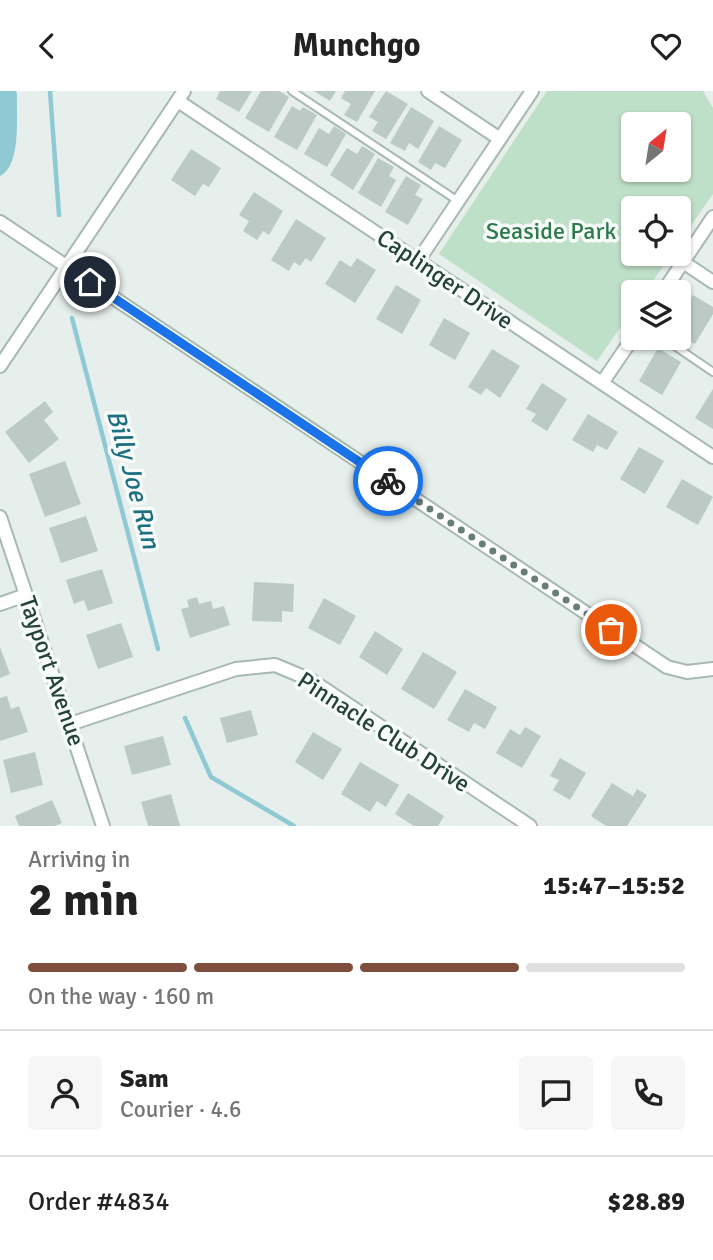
<!DOCTYPE html>
<meta charset="utf-8">
<style>
body{margin:0;font-family:Signika,sans-serif;background:#f6f6f6;color:#222;height:100vh;display:flex;flex-direction:column;font-size:26px;white-space:nowrap}
*{box-sizing:border-box;margin:0}
p{font-size:23px;color:#767676}
.icon{flex:none;width:38px;height:38px;fill:none;stroke:currentColor;stroke-width:2;stroke-linecap:round;stroke-linejoin:round}
.map{position:relative;height:735px;overflow:hidden}
.drawer{display:flex;flex-direction:column;background:#fff;flex:1}
.drawer>*{flex:none}
.needle{width:46px;rotate:30deg}
.fabs{position:absolute;left:621px;top:21px;display:grid;gap:14px}
.fabs a{display:grid;place-items:center;width:70px;height:70px;border-radius:7px;background:#fff;box-shadow:0 2px 5px #0004;font-size:35px}
.pin{position:absolute;display:grid;place-items:center;width:60px;height:60px;color:#fff;margin:-30px;border:4px solid #fff;border-radius:50%;box-shadow:0 2px 7px #0007}
.courier{position:absolute;display:grid;place-items:center;width:70px;height:70px;margin:-35px;border:5px solid #1a73e8;border-radius:50%;background:#fff;color:#222;box-shadow:0 2px 9px #0007}
.headline em{font-style:normal;font-weight:700}
.headline div{display:flex;flex-direction:column-reverse}
.headline{display:flex;align-items:center;justify-content:space-between;height:119px;padding:0 28px}
h1{font-size:46px;font-weight:700;line-height:52px}
.bar{display:grid;grid-template-columns:repeat(4,1fr);gap:10px 7px;align-content:center;height:84px;padding:0 28px}
.bar i{height:9px;border-radius:5px;background:#e0e0e0}
.bar .on{background:#804e3d}
.bar p{grid-column:span 4}
.line{display:flex;align-items:center;gap:18px;padding:0 28px;border-top:2px solid #e0e0e0}
.line div{flex:1}
.round{display:grid;place-items:center;flex:none;width:74px;height:74px;border-radius:7px;background:#f6f6f6}
header{display:flex;justify-content:space-between;align-items:center;height:91px;padding:0 28px;background:#fff;font-size:32px;font-weight:700}
.map>svg:first-child{display:block}
</style>
<header><svg class="icon" aria-label="back" viewBox="0 0 24 24"><path d="M15 5l-7 7 7 7"/></svg>Munchgo<svg class="icon" aria-label="heart" viewBox="0 0 24 24"><path d="M12 20l-8-8c-3-5 5-10 8-4 3-6 11-1 8 4z"/></svg></header>
<div class="map">
<svg width="713" height="735" viewBox="0 0 713 735">
<rect width="100%" height="100%" fill="#e6efeb"/>
<path fill="#bfe0c8" fill-rule="evenodd" d="M547,0H703L713,17V103L679,152V117H634V163H672L645,201H634L633,218L597,270L439,163ZM634,33H679V79H634Z"/>
<path fill="#8ec9d4" d="M0,0H16L17,3C16,25 22,74 0,85Z"/>
<g fill="none" stroke-linecap="round" stroke-linejoin="round">
<path stroke="#8ec9d4" stroke-width="4.5" d="M50,0L59,124
M72,227L158,558
M185,627L211,686L294,735"/>
</g>
<path fill="#bbcac4" d="M220,0H252L239,21L216,8Z
M261,0H279L289,6L269,41L245,27Z
M314,0H336L330,10Z
M345,0H375L357,31L344,24L351,13L341,7Z
M386,0L408,13L386,48L372,40L378,31L369,26Z
M292,15L300,20L303,16L317,24L297,59L274,46Z
M411,16L434,30L418,58L409,52L405,60L390,52Z
M334,35L346,43L327,76L304,63L319,37L329,43Z
M439,35L462,49L445,77L435,72L431,79L418,71Z
M362,55L375,63L353,99L330,84L347,57L357,63Z
M191,58L221,77L209,96L203,93L195,105L171,89Z
M378,67L394,76L389,85L396,89L381,116L358,102Z
M406,85L421,94L415,104L423,108L408,134L385,121Z
M254,101L283,120L269,144L263,140L257,149L243,140L249,130L239,124Z
M296,128L326,147L311,171L306,167L300,175L294,171L289,180L271,169Z
M357,167L376,179L355,212L325,193L340,169L351,176Z
M396,194L421,209L402,243L376,228Z
M693,204L713,216V223L695,253L679,244L683,236L679,233V228Z
M444,227L470,242L455,269L429,254Z
M658,257L681,271L662,304L639,290Z
M492,258L520,275L500,307L486,297L481,304L468,296Z
M542,292L567,308L547,340L531,330L536,323L526,318Z
M713,298V338L695,327Z
M45,310L53,321L44,329L59,348L29,372L5,341Z
M588,323L618,341L607,359L597,354L593,361L572,349Z
M639,356L664,370L645,403L620,388Z
M65,370L81,413L45,426L29,383Z
M682,388L713,406L698,434L666,416Z
M86,425L98,460L61,472L49,437Z
M102,478L113,512L88,520L84,509L74,513L66,489Z
M254,491L294,493L293,521L282,520V531L252,530Z
M197,506L199,513L211,510L213,518L224,515L230,534L190,547L181,518L189,516L187,509Z
M324,507L356,525L340,554L308,537Z
M121,532L133,566L98,578L86,544Z
M375,540L403,558L387,584L359,566Z
M0,556L10,583L0,587Z
M423,561L457,581L434,618L401,598Z
M465,598L497,616L485,638L474,632L469,641L447,629Z
M7,605L11,618L19,615L28,641L0,650V607Z
M251,619L258,644L227,652L220,627Z
M525,636L541,645L522,677L496,662L510,638L520,644Z
M313,641L342,658L323,689L295,671Z
M163,645L171,674L132,684L124,655Z
M35,661L43,694L11,702L3,669Z
M560,667L586,682L570,709L553,699L559,689L550,685Z
M360,671L399,694L386,716L377,710L370,721L341,703Z
M612,692L633,705L637,698L647,704L627,735H606L591,725Z
M408,702L444,725L438,735H414L395,723Z
M171,703L180,735H148L141,711Z
M52,709L62,732L55,735H19L15,725Z"/>
<g fill="none" stroke-linecap="round" stroke-linejoin="round">
<g stroke="#a8b8b2" stroke-width="10">
<path id="service" d="M292,0L458,110
M663,247L713,281"/>
</g>
<g stroke="#a8b8b2" stroke-width="16">
<path id="minor" d="M428,0L500,48
M178,10L713,366
M0,131L667,576L687,581L713,578
M418,170L532,0
M683,171L713,191
M663,201L713,126
M0,275L184,0
M602,292L634,245
M0,426L103,735
M0,513L26,504
M70,633L236,578L275,574L311,589L530,735"/>
</g>
<use href="#service" stroke="#fff" stroke-width="6"/>
<use href="#minor" stroke="#fff" stroke-width="12"/>
</g>
<g fill="none" stroke-linecap="round" stroke-linejoin="round">
<path stroke="#687f78" stroke-width="7" stroke-dasharray="0 12.6" d="M388,390L611,539"/>
<path stroke="#1a73e8" stroke-width="9" d="M90,191L388,390"/>
</g>
<g text-anchor="middle" stroke-width="7" stroke-linejoin="round" paint-order="stroke">
<g font-size="24" fill="#2d7a4b" stroke="#f7fbf9">
<text x="551" y="148">Seaside Park</text>
</g>
<g font-size="24" fill="#24423a" stroke="#f7fbf9">
<text transform="translate(445 188) rotate(34)" y="8">Caplinger Drive</text>
<text transform="translate(52 580) rotate(71)" y="8">Tayport Avenue</text>
<text transform="translate(384 641) rotate(33)" y="8">Pinnacle Club Drive</text>
</g>
<g font-size="26" font-style="italic" fill="#1c6f80" stroke="#f7fbf9">
<text transform="translate(134 388) rotate(75)" y="9">Billy Joe Run</text>
</g>
</g>
</svg>
<div class="fabs">
<a><svg class="needle" viewBox="-14 -14 28 28"><path d="M0-13l5 13h-10z" fill="#e53935"/><path d="M0 13l5-13h-10z" fill="#767676"/></svg></a>
<a><svg class="icon" aria-label="locate" viewBox="0 0 24 24"><circle cx="12" cy="12" r="6"/><path d="M12 2v4M12 18v4M2 12h4M18 12h4"/></svg></a>
<a><svg class="icon" aria-label="layers" viewBox="0 0 24 24"><path d="M12 4l9 5-9 5-9-5zM3 14l9 5 9-5"/></svg></a>
</div>
<div class="pin" style="left:611px;top:539px;background:#ea580c"><svg class="icon" aria-label="bag" viewBox="0 0 24 24"><path d="M5 8h14l-1 12H6zM9 8a3 3 0 0 1 6 0"/></svg></div>
<div class="pin" style="left:90px;top:191px;background:#1f2937"><svg class="icon" aria-label="home" viewBox="0 0 24 24"><path d="M3 11l9-7 9 7M6 9v11h12V9"/></svg></div>
<div class="courier" style="left:388px;top:390px"><svg class="icon" aria-label="bike" viewBox="0 0 24 24"><circle cx="6" cy="16" r="4"/><circle cx="18" cy="16" r="4"/><path d="M6 16l4-8h5l3 8M10 8l3 8H6M13 5h3"/></svg></div>
</div>
<section class="drawer">
<div class="headline"><div><h1>2 min</h1><p>Arriving in</p></div><em>15:47–15:52</em></div>
<div class="bar"><i class="on"></i><i class="on"></i><i class="on"></i><i></i><p>On the way · 160 m</p></div>
<div class="line" style="height:126px"><a class="round"><svg class="icon" aria-label="person" viewBox="0 0 24 24"><circle cx="12" cy="8" r="4"/><path d="M4 21q1-7 8-7t8 7"/></svg></a><div><b>Sam</b><p>Courier · 4.6</p></div><a class="round"><svg class="icon" aria-label="chat" viewBox="0 0 24 24"><path d="M4 5h16v11H9l-5 4z"/></svg></a><a class="round"><svg class="icon" aria-label="phone" viewBox="0 0 24 24"><path d="M5 4h4l2 5-3 2q2 4 5 5l2-3 5 2v4C11 20 4 13 5 4z"/></svg></a></div>
<div class="line" style="height:91px"><div>Order #4834</div><b>$28.89</b></div>
</section>
